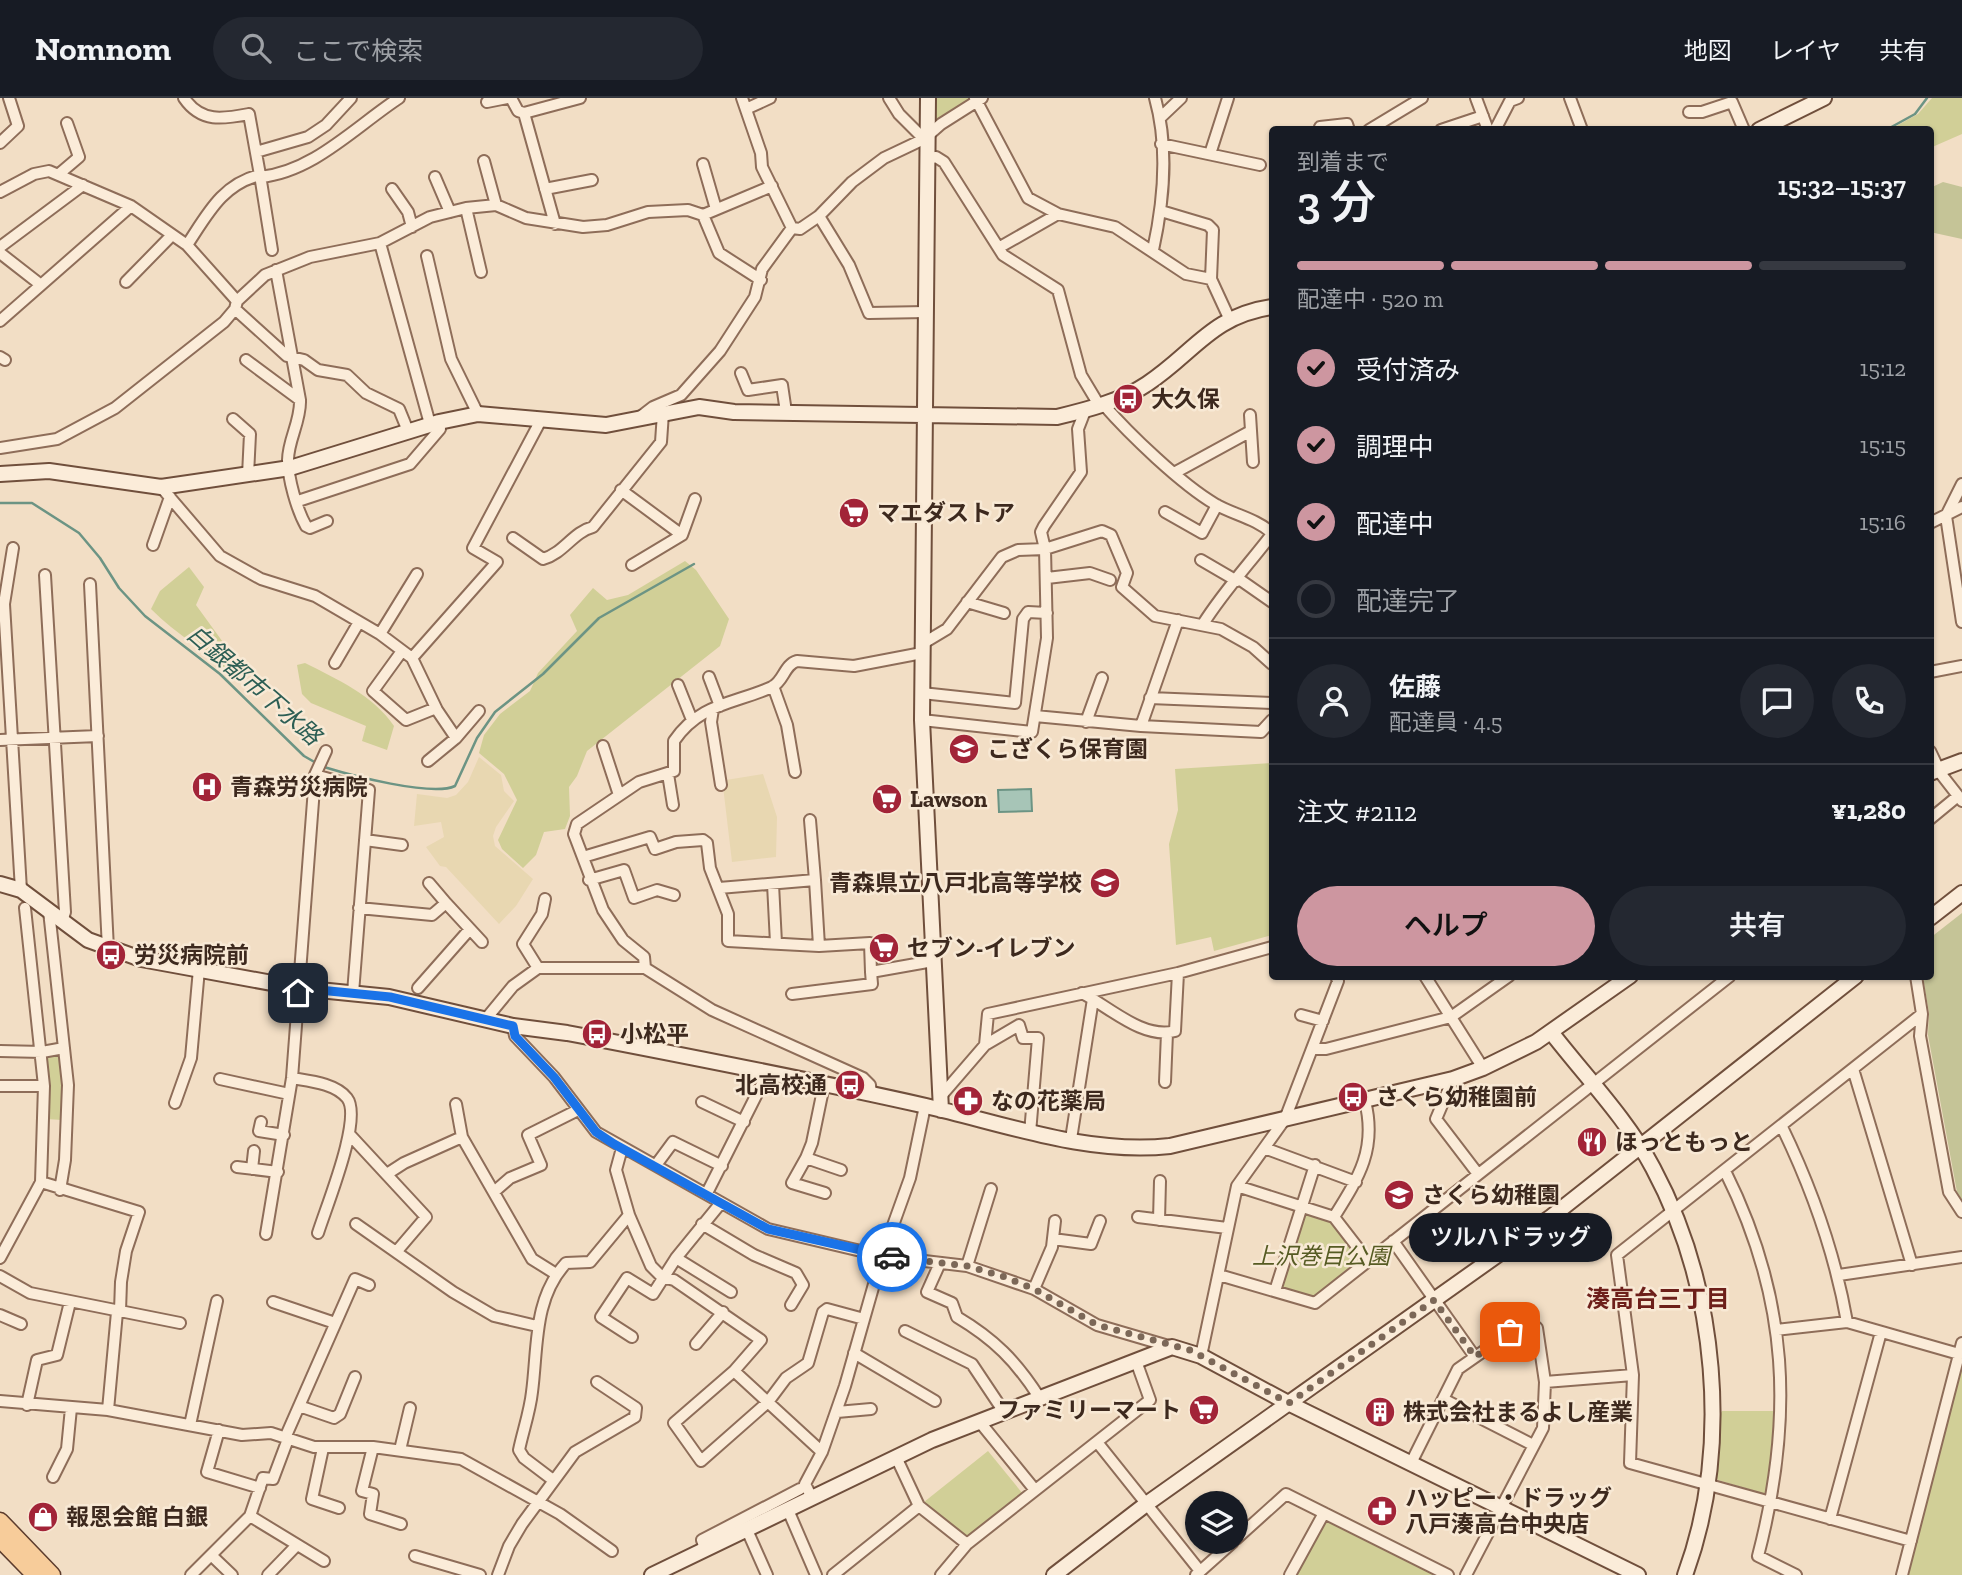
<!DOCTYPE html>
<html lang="ja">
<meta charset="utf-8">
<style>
body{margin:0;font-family:"Zilla Slab","Noto Sans JP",serif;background:#242831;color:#f1f3f6;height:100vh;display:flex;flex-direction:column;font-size:26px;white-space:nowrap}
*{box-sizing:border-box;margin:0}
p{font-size:23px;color:#9ea1a6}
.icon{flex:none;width:38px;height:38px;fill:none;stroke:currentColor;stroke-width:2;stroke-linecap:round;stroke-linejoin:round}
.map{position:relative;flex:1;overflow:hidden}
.drawer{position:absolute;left:1269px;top:28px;width:665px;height:854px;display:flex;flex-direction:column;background:#171b24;border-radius:7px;box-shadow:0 2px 5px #0004}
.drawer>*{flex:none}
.buttons{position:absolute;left:1185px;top:1393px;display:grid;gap:14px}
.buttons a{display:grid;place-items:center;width:63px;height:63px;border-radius:50%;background:#171b24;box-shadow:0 2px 5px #0004;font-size:35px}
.pin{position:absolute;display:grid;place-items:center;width:60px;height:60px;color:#fff;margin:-30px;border-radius:14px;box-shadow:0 4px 10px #0006}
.courier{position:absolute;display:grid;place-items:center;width:70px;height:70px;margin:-35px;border:5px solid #1a73e8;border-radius:50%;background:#fff;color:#222;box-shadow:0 2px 9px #0007}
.bubble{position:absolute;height:49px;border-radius:24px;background:#171b24;box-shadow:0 2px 5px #0004;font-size:23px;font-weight:600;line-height:49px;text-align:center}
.headline em{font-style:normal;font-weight:600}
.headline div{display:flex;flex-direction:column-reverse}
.headline{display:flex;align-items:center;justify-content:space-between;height:119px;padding:0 28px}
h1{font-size:46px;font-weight:600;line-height:52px}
.bar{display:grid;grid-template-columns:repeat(4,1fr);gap:10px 7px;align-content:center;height:84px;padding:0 28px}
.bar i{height:9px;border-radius:5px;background:#363941}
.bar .active{background:#cd96a0}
.bar p{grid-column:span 4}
.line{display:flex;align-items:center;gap:18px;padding:0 28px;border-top:2px solid #363941}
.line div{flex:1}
.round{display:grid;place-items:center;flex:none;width:74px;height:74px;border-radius:37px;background:#242831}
ol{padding:0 28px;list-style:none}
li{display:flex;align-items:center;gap:21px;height:77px}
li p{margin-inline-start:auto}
li .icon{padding:7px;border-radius:50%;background:#cd96a0;color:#111;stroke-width:4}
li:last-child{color:#9ea1a6}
li i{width:38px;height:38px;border:4px solid #363941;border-radius:50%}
.action{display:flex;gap:14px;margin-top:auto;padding:14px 28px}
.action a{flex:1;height:80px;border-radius:42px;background:#cd96a0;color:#111;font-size:28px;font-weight:600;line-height:80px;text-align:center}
.action a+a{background:#242831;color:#f1f3f6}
header{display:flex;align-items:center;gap:42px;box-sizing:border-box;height:98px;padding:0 35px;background:#171b24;border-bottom:2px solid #363941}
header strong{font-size:33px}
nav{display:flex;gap:38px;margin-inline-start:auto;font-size:24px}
.search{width:490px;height:63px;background:#242831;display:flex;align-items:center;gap:18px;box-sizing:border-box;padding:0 24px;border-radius:38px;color:#9ea1a6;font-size:26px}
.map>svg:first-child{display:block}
</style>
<header>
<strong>Nomnom</strong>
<div class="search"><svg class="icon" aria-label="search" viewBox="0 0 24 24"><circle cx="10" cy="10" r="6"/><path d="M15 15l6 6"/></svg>ここで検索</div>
<nav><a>地図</a><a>レイヤ</a><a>共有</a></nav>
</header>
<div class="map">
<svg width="1962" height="1477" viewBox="0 0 1962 1477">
<rect width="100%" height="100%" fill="#f2dec5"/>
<path fill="#e8d7b1" d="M479,659L501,677L504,693L514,703L496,729L493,738L495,748L533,781L516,808L499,826L446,769L440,768L426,749L444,739L441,724L414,728L417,696L447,700L456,697L468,684Z
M763,676L777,719L776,759L732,764L723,688L726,682Z"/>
<path fill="#d1cf97" d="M936,0H971L936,21Z
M1932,0H1962V36L1930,50V32L1891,31L1918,16Z
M685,463L696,472L729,521L720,548L587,653L577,678L569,689L570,718L565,731L544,734L536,757L523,770L502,751L498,742L517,702L504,676L479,655L484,637L500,616L530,593L538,575L577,533L570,517L593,490L607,502L628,497Z
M189,469L204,489L196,507L225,547L223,560L234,579C209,554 176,537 151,511L160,493Z
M305,565C337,581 374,598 394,628L387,652L362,643L366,628L311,605L302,596L297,567Z
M1272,665V837L1214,853L1211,839L1176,847L1169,746L1178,712L1175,671Z
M58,956L63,984L62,1022L46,1021V962L48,957Z
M1301,1109L1334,1119L1368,1163L1315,1205L1275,1193Z
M1962,1245V1477H1902Z
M1722,1313H1777L1769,1393L1765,1396L1718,1382L1715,1377L1719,1317Z
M988,1353L1023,1396L969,1440L965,1439L924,1404Z
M1328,1420L1440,1477H1295L1324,1423Z"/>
<path fill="#c5c497" d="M1943,84L1962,89V141L1930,134V90Z
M1962,815V1102L1957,1094L1928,937L1929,915L1923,879L1930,878V840Z"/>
<path fill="#a7c5b7" stroke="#6c9484" stroke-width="2" d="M1031,691L1032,713L999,714L998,692Z"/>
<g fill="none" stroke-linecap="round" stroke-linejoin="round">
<path stroke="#6c9484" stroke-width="2.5" d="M1886,32L1915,16L1927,0
M0,405H32L79,435L100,460L119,490L145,518L220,576L304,658L318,666
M324,669C350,677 432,699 455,688L477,640L495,614L543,576L599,520L694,466"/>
<g stroke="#8e6d59" stroke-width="14">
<path id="street" d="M511,0L518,13L524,15
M742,0L761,55L762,69L792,130
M889,0L899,16L924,41
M975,0L1028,100L1058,116
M1476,0L1488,32
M1570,0L1582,32
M487,4L507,0
M746,11L770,0
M1689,14H1702L1732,4L1744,32
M1161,19L1181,0
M1320,29L1347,26L1349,32
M1369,32L1422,0
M1441,32L1483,18
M1495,32L1510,3L1518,0
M0,45L18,28L9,0
M1161,46L1260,67
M256,54L308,39L326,27L351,0
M1210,56L1228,0
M927,61L936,59L944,64L1003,157L1058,192L1081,277L1099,307
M484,63L496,107
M703,66L716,111
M59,76L79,59L67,25
M260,77L272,152
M260,79C313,74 355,29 399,0
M435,79L450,114
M392,91L408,114L412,129
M545,91L592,82
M0,94L34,76L49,73L131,108L187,147C207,117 222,86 260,77L249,16C223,21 201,25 184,0
M466,110L481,174
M1161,113L1208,127L1213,132L1211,181
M703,117L719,155L761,182
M819,118L849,167L869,215L926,214
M555,126L524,15L580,0
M380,145L430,326
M187,147L237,203
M0,149L83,87
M1000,149L1058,116L1115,129L1186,176L1211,181L1229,220
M1153,152C1164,102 1169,50 1155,0
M0,155L41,187
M427,158L451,261L478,316
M276,172L300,302C301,323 288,342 288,362C288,381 297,412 306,428L310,430L327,423
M126,184L172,137
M235,211L287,258L304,262L318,272L347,277L366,295L399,311L408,333
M0,223L131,108
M0,259L5,262
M246,262L300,302
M741,275L748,292L782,287L786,314
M1103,306C1129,336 1181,386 1215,406C1234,417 1255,420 1272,435
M1250,317L1253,364
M640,319L653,309L681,297L720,253L755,199L762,171L792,130L800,131L819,118L852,84L884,60L924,41L941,26L982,0
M233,321L250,336L248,377
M0,350L57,341L115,310L224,224L235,211L237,203L265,177L310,159L380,145L430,119L466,110L496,107L526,120L583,129L607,127L648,114L688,112L703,117L772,88
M1176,374L1251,333
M1962,386L1946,418L1962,524
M161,389L220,458L261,481L315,498L380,536L412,560L437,612L456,640L479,613
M621,392L682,437L632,467
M298,403L410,366L440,331L439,324
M1165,414L1202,435L1217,407
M1930,425L1962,409
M682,437L695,401
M513,440L543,461C564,455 573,434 593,429L661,344L663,315
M153,447L170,399
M1201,462L1237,483
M45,477L65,814L62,824
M1047,480L1090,475L1110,482
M1239,481L1272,504
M90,486L108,851
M967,504L1004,515
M4,506L13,450
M0,508L4,506L21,792
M1203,526C1223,494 1249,466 1272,436
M380,536L417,476
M922,546L947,531L1002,459L1018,452L1045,451L1041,434L1044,428L1081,374L1078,331L1085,313
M402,553L373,593L406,622L436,610
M412,560L497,464L473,450L542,320
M335,565L359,524
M1930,574L1962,568
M709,579L720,608
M678,587L692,622
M773,588L787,627L795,674
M922,595L1015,605L1023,521L1028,514L1047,515
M1150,600L1272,605
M713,611L711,624L721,687
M1035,618L1141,628L1261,634L1272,622
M922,622L1032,634L1047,540L1045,451L1102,433L1111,437L1127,475L1122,489L1155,518L1221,531L1253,549L1272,566
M1086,624L1102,580
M1141,628L1178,522
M0,642L98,638
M603,648L619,697
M1930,653L1941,676L1962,703
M428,663L456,640
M668,676L673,707
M315,677L369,692L353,895
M1930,721L1958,698
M810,722L815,782
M365,742L402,747
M583,759L650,739L655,751L676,744L703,742L707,745L710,770L728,816V843L819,848L870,845L871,874L933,863
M589,782L624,772L634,800L657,792L674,797
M429,785L446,805
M773,786L776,845
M719,790L815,782L819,848
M359,810L432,817L446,805L470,831L418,890
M49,813L68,987L65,1062L60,1092
M470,831L482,844
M538,870L523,846L542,816L545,801
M1425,878L1483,970
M1916,878L1922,916L1920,938L1949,1094L1962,1114
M1082,895C1108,908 1143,942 1175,933L1178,875
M792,896L872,886L871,874
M1301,917L1323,923
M485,922L513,888L538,870H645
M513,928L515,938L554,979L596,1034L768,1131L882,1158L967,1168L1034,1191L1097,1227L1172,1249
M985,947L1019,927L1023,940H1038L1030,1035
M1312,951H1326L1451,919L1509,878
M0,953L42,954L64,950
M1853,971L1912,1167
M292,980C309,983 335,985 347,1000C363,1020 326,1109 318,1135
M220,981L289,996
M1453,981L1436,1021L1478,1076
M1165,984L1167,935
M824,987L812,1045L806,1060L841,1072
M0,988H44
M871,996L870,987L863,980L712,912L645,870L644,859L623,842L603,812L574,736L577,726L639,684L674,673V643C700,605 734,606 772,589C784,583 784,567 797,563L854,568L922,555
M941,998L985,947L988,916L1178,875L1272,849
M702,1004L744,1024
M175,1005L191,960L199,871
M456,1006L462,1039L532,1161L556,1176
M261,1024L259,1033L284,1037
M1782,1029C1812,1091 1835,1156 1847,1224
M350,1037L426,1119L397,1153
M1071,1041L1093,901
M622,1050L616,1072L629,1117L651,1168L662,1179L674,1182L761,1242L734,1273L822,1354
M1267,1051L1356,1084
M806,1060L792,1085L825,1095
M656,1067L673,1044L722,1068
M237,1069L278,1074
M252,1071L254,1053
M1725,1073C1789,1201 1794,1320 1758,1458L1796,1477
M387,1076L404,1065L462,1039
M41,1084L139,1114L126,1153L121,1184L120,1213
M1237,1088L1334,1119L1368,1163
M495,1093L510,1080L541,1067L528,1037L578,1012
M707,1095L767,976
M1138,1119L1227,1130
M1334,1119C1359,1079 1377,1051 1365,1003
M1159,1122L1160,1083
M356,1126L453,1194L494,1218L537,1228
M702,1126L754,1157L796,1175L803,1187L791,1207
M266,1136L292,980L315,677L326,653
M1053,1141L1091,1146L1100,1123
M1393,1143L1475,1259
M0,1160L41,1084L44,988L25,810
M676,1160L731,1194
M940,1165L927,1194L952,1205L957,1219C994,1241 1016,1263 1039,1299
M967,1168L991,1091
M1219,1177L1315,1205L1730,878
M1839,1177L1962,1159
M0,1178L30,1195L180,1225
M1034,1191L1052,1149L1055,1123
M1275,1193L1315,1067
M273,1204L335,1225
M0,1217L21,1226
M1776,1232L1847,1224L1959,1256
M905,1233L972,1266L1004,1314
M632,1239L601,1219L627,1180L653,1196L676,1160L720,1106
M696,1246L723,1214
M854,1255L935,1303
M1201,1258L1237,1088L1285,1021L1338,883L1336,878
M734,1273L674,1325L701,1363L768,1304L786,1280L808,1265L823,1214L827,1211L864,1221
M1545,1284L1633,1277
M1443,1301L1533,1347
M0,1303L108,1312L242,1337L271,1335L314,1349H373L461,1361L560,1416L612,1453
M27,1307L37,1262L57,1257L70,1204
M299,1308L334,1320L340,1316L355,1279
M108,1312L117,1214
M837,1314L871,1311
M979,1323L1035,1392
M190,1327L217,1203
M219,1332L207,1374L260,1390
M285,1340L355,1181L369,1187
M1097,1344L1200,1473
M373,1349L362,1393L373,1396L370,1416L401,1426
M323,1350L312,1401L339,1410
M400,1352L410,1310
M897,1361L919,1408L967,1446
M1411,1365L1458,1271L1528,1222L1537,1230L1545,1284L1543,1330L1466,1477
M53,1379L67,1351L71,1310
M553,1382L524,1360L519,1352C523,1333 530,1313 532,1294C538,1249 533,1201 566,1165L590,1164L629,1117
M812,1400L805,1386L822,1354L845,1288L882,1158L910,1080L925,1008
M788,1412L816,1477
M250,1418L324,1463
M1830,1421L1881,1234
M747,1432L767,1477
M1236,1441L1286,1396L1448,1477
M1911,1443L1630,1365L1633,1277L1617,1157L1922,916
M705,1451L702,1442L800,1391
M211,1457L232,1477
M415,1458L480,1477
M191,1477L250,1418L263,1380L273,1381L288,1341
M268,1477L297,1447
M498,1477L509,1448L522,1426L575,1354L635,1319L636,1310L597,1284
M833,1477L919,1408
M941,1477L967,1446L1150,1302L1136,1263
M1196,1477L1233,1444
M1290,1477L1324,1415
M1902,1477L1962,1245"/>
</g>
<g stroke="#704f3c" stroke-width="18">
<path id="secondary" d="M928,0L922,622L941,1012
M1759,32L1824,0
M0,376L49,373L161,389L290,370L439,324L478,316L606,327L699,309L734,314L1057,319C1086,312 1122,303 1147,286C1194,255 1211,218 1272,209
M1930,675L1962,663
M0,786L21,792L88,842L141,861L299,890L389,899L513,928L567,935C686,958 807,981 926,1008C1005,1026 1087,1057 1170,1048L1453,981L1483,970L1536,944L1630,878
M1930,820L1962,795
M1551,934C1585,978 1627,1021 1653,1070C1717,1189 1732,1349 1685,1477
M652,1477L932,1342L1172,1249L1201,1258L1288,1305L1638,1477
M1054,1477L1145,1407L1551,1119L1856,878"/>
</g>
<g stroke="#5c3c2d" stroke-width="19">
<path id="primary" d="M0,1423L52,1477
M0,1441L35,1477"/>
</g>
<use href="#street" stroke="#fbecd9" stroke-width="10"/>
<use href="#secondary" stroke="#fbecd9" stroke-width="14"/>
<use href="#primary" stroke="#f7cc9a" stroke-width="16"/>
</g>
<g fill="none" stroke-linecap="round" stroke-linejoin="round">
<path stroke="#7c6858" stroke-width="7" stroke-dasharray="0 12.6" d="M892,1159L967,1168L1002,1178L1034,1191L1097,1227L1190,1252L1289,1305L1434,1202L1475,1259L1510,1234"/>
<path stroke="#1a73e8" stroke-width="9" d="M298,895L299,890L390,899L513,928L515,938L554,979L596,1034L614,1046L768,1131L892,1159"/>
</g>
<defs>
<g id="bus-disc" transform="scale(1.575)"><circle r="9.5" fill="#a22438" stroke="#f8e9d5"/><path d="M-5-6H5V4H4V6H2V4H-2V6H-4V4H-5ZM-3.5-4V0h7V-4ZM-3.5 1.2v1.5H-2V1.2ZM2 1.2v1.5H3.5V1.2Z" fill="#fff"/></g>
<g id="supermarket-disc" transform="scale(1.575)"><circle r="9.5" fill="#a22438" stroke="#f8e9d5"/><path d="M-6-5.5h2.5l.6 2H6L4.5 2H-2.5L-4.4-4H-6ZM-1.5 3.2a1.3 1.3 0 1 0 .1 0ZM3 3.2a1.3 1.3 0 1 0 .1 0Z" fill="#fff"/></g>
<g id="school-disc" transform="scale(1.575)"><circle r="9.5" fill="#a22438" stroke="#f8e9d5"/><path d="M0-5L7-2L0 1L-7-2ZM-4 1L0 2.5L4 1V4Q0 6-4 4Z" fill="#fff"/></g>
<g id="hospital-disc" transform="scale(1.575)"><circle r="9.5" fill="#a22438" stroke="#f8e9d5"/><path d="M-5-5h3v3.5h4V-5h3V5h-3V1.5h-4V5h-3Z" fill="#fff"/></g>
<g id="pharmacy-disc" transform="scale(1.575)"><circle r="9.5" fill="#a22438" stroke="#f8e9d5"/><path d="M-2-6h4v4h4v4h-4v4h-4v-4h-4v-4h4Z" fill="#fff"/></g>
<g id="restaurant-disc" transform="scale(1.575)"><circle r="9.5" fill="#a22438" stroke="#f8e9d5"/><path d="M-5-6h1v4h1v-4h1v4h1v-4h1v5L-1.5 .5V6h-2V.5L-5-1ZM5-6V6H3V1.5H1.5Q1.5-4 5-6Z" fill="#fff"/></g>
<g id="building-disc" transform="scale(1.575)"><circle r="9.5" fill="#a22438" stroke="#f8e9d5"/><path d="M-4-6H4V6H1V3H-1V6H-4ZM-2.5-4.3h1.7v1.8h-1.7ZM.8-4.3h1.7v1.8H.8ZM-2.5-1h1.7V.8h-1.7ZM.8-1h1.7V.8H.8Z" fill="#fff"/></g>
<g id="shop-disc" transform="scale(1.575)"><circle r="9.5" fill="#a22438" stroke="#f8e9d5"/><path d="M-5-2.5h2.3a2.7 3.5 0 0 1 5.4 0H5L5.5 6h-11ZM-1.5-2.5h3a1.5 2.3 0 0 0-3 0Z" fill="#fff"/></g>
</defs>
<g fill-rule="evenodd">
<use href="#bus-disc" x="1128" y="301"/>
<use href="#supermarket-disc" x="854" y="415"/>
<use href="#school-disc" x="964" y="651"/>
<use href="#hospital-disc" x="207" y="689"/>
<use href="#supermarket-disc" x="887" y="701"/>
<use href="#school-disc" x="1105" y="785"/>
<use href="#supermarket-disc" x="884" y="850"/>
<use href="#bus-disc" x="111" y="857"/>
<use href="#bus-disc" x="597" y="936"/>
<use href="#bus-disc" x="850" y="987"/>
<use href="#bus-disc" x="1353" y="999"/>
<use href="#pharmacy-disc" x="968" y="1003"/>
<use href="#restaurant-disc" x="1592" y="1044"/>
<use href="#school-disc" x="1399" y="1097"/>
<use href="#supermarket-disc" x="1204" y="1312"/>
<use href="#building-disc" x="1380" y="1314"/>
<use href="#pharmacy-disc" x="1382" y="1413"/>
<use href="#shop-disc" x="43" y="1419"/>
</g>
<g text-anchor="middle" stroke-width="5" stroke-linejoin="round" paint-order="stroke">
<g font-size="23" font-weight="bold" fill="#3d291e" stroke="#f8e9d5" text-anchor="start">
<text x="1151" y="309">大久保</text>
<text x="877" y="423">マエダストア</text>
<text x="987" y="659">こざくら保育園</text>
<text x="230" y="697">青森労災病院</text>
<text x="910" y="709">Lawson</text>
<text x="1082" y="793" text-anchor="end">青森県立八戸北高等学校</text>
<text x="907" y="858">セブン-イレブン</text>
<text x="134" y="865">労災病院前</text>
<text x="620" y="944">小松平</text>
<text x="827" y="995" text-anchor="end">北高校通</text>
<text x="1376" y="1007">さくら幼稚園前</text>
<text x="991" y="1011">なの花薬局</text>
<text x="1615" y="1052">ほっともっと</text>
<text x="1422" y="1105">さくら幼稚園</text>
<text x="1181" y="1320" text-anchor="end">ファミリーマート</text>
<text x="1403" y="1322">株式会社まるよし産業</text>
<text x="1405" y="1408">ハッピー・ドラッグ<tspan x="1405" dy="26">八戸湊高台中央店</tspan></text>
<text x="66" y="1427">報恩会館 白銀</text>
</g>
<g font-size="23" font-style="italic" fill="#565b23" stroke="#f8e9d5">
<text x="1321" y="1166">上沢巻目公園</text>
</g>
<g font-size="24" font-style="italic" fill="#2c5e54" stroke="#f8e9d5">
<text transform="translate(254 587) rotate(41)" y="8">白銀都市下水路</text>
</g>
<g font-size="24" font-weight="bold" fill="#6d1f1a" stroke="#f8e9d5">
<text x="1658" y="1209">湊高台三丁目</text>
</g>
</g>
</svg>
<div class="buttons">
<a><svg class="icon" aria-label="layers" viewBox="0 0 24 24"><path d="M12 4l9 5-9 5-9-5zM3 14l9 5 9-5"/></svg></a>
</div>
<div class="pin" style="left:1510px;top:1234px;background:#ea580c"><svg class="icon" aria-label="bag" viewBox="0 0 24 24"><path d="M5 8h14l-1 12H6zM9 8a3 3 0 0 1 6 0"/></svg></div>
<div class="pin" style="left:298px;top:895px;background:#1f2937"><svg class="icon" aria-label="home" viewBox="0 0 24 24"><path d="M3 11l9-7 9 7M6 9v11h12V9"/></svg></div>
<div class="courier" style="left:892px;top:1159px"><svg class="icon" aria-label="car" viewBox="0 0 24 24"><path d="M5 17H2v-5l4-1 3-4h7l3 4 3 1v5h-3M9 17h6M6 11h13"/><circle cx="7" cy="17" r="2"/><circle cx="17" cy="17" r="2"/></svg></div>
<div class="bubble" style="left:1409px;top:1115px;width:203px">ツルハドラッグ</div>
<section class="drawer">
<div class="headline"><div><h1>3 分</h1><p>到着まで</p></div><em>15:32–15:37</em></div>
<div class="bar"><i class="active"></i><i class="active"></i><i class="active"></i><i></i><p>配達中 · 520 m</p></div>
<ol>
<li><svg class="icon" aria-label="check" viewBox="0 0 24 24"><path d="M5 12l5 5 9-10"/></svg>受付済み<p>15:12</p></li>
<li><svg class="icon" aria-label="check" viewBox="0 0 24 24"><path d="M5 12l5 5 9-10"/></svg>調理中<p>15:15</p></li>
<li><svg class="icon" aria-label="check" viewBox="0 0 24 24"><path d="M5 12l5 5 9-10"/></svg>配達中<p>15:16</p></li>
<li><i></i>配達完了</li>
</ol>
<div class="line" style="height:126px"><a class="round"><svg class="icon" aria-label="person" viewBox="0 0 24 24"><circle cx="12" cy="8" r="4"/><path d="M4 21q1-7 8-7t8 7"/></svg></a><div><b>佐藤</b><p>配達員 · 4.5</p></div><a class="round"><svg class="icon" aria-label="chat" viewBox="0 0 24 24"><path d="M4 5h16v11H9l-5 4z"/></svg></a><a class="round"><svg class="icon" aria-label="phone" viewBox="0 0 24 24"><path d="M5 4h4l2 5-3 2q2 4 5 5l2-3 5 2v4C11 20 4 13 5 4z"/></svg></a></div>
<div class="line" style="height:91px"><div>注文 #2112</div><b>¥1,280</b></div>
<div class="action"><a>ヘルプ</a><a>共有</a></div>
</section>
</div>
